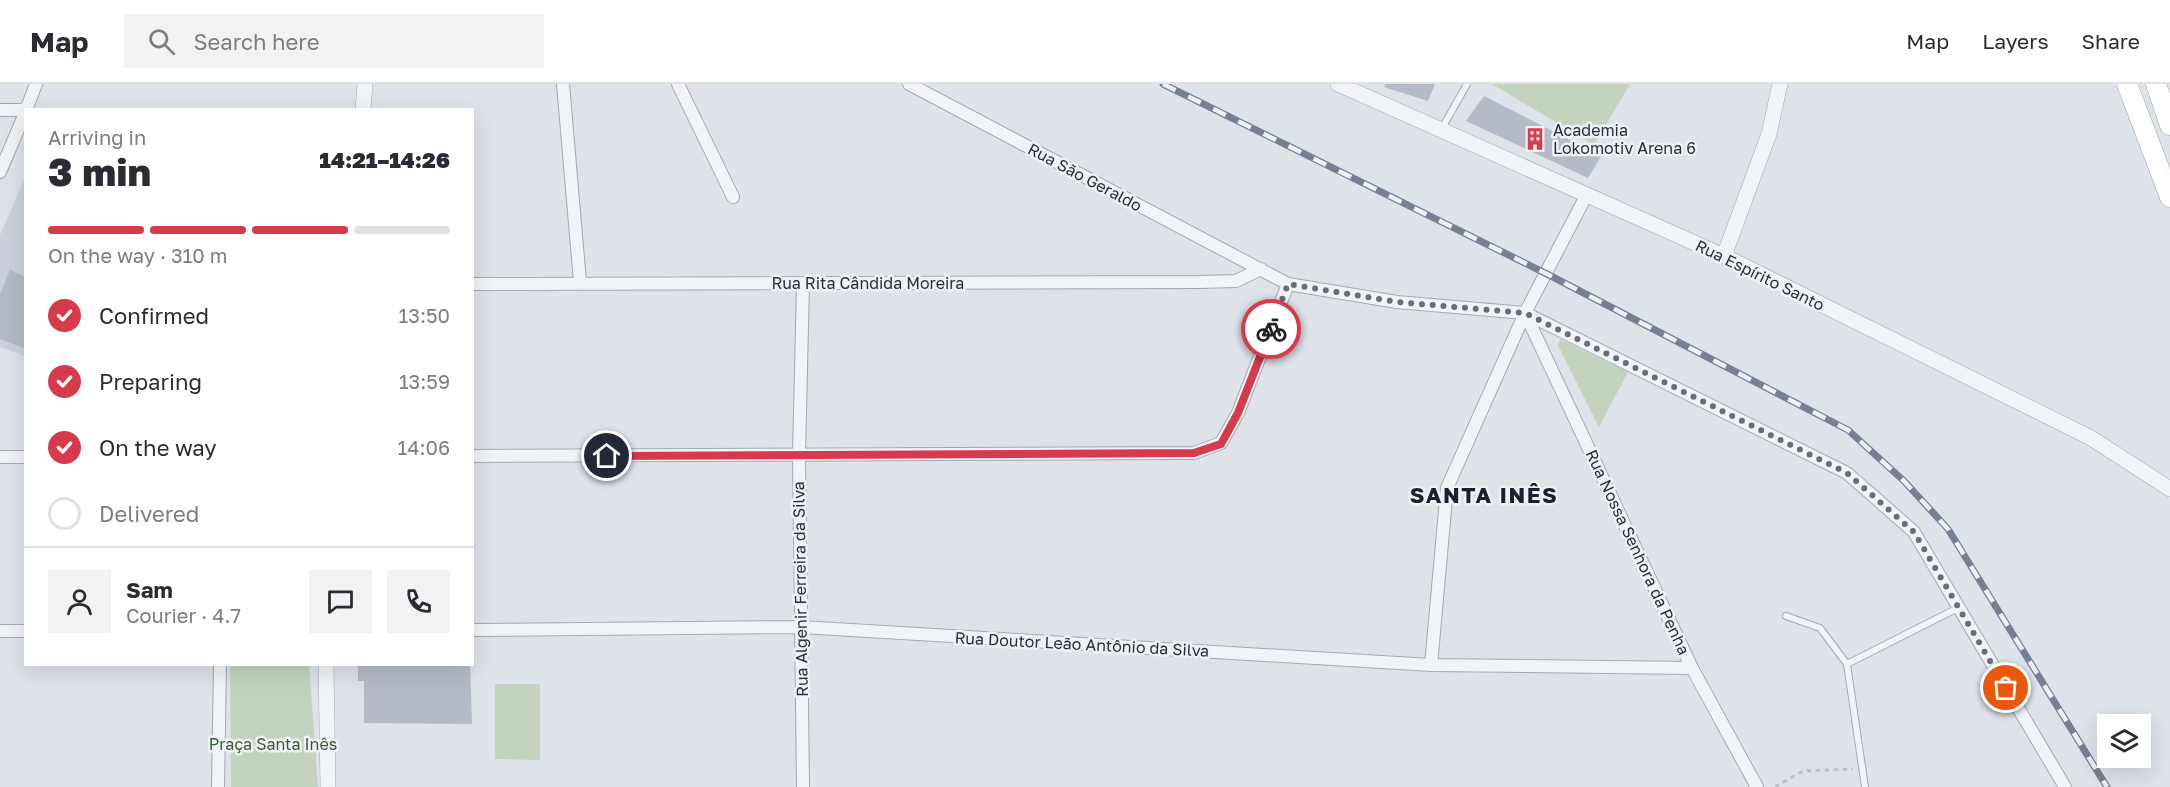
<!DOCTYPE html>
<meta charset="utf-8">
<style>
body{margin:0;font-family:"Golos Text",sans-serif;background:#f2f2f3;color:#2b2b33;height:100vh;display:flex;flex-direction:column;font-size:22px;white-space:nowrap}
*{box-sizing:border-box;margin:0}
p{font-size:20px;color:#7c7c81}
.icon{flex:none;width:33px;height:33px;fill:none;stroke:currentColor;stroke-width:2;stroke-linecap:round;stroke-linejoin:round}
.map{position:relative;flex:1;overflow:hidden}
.details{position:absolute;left:24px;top:24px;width:450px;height:558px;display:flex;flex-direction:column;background:#fff;border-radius:0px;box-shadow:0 6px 24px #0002}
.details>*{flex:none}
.fabs{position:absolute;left:2097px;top:630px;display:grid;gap:12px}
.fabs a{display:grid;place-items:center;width:54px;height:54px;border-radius:0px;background:#fff;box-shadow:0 6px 24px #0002;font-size:30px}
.pin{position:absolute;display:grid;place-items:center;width:51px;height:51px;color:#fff;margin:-26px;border:3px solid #fff;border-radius:50%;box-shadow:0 2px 6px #0007}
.courier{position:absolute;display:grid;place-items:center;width:60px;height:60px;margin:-30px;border:4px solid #d73a4b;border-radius:50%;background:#fff;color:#222;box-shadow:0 2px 8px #0007}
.overview em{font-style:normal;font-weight:800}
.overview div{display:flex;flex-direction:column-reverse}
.overview{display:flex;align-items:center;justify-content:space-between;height:102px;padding:0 24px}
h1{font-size:39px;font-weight:800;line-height:45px}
.bar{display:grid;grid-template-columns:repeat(4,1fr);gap:9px 6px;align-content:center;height:72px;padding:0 24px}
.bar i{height:8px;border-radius:4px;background:#e1e1e2}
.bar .selected{background:#d73a4b}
.bar p{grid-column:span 4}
.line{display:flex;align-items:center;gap:15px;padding:0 24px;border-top:2px solid #e1e1e2}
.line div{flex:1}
.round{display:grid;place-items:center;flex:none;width:63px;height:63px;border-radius:0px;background:#f2f2f3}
ol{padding:0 24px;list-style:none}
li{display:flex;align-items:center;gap:18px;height:66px}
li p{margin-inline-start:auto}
li .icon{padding:6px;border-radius:50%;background:#d73a4b;color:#fff;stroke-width:4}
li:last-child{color:#7c7c81}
li i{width:33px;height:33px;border:3px solid #e1e1e2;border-radius:50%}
header{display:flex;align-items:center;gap:36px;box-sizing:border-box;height:84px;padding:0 30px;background:#fff;border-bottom:2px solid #e1e1e2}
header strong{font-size:28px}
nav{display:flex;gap:33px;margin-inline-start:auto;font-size:21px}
.search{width:420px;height:54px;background:#f2f2f3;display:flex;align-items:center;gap:15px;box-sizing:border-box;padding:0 21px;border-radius:0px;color:#7c7c81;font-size:22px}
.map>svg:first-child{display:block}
</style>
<header>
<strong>Map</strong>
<div class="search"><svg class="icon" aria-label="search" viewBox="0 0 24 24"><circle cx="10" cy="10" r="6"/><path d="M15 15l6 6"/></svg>Search here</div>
<nav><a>Map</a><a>Layers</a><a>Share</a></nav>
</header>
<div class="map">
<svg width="2170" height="703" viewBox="0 0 2170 703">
<rect width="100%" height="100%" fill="#dee2e9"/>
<path fill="#ccd1db" d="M25,94V272L0,263V151Z"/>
<path fill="#c3d3bf" d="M1492,0H1630L1594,61Z
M1560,255L1628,288L1599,343L1558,261Z
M230,581H309L318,703H231Z
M495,600H540V676L495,675Z"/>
<path fill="#b5bbc6" d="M1385,0H1435L1428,17L1384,3Z
M1484,12L1601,72L1588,94L1466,37Z
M10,186L26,193V265L0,255V210Z
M358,580H470L472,640L364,639V597H358Z"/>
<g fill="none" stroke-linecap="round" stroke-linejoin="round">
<g stroke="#a3a9b3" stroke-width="8">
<path id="service" d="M1441,46L1467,0
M1786,532L1820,544L1847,580
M1865,703L1847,580L1958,524"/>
</g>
<g stroke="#a3a9b3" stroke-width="14">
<path id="minor" d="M563,0L580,198
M678,0L733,113
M909,0L1288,200L1397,218L1525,229L1847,389L1914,448L2065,703
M0,26H26
M26,26L36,0
M0,88L26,27
M472,200L1199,198L1236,197L1261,185
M1525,229L1692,584L1757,703
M472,372L1194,369L1221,359L1238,329L1288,200
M0,373H26
M472,546L801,543L1431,581L1692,584
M0,547H26
M1431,581L1447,404L1525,229L1586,112
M218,703L220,580
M803,703L799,371L803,199"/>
</g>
<g stroke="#a3a9b3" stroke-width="16">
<path id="tertiary" d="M1338,0L1724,172L2091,354L2170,405
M363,26L365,0
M1724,172L1769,50L1780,0
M326,580L328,703"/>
</g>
<g stroke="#9da5b5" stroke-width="21">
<path id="primary" d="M2127,0L2170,113
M2156,0L2170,41"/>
</g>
<path stroke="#bcc0c8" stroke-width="3" stroke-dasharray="4.5 4.5" stroke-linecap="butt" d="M1775,703L1803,687L1853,685"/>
<use href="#service" stroke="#f1f3f7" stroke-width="6"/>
<use href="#minor" stroke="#f1f3f7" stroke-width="12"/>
<use href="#tertiary" stroke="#f1f3f7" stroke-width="15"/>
<use href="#primary" stroke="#fff" stroke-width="20"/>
<g stroke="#778093" stroke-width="7">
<path id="rail" d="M1163,0L1547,190L1848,346L1904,397L1948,445L2107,703"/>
</g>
<use href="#rail" stroke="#eef1f6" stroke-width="4.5" stroke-dasharray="14" stroke-linecap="butt"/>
</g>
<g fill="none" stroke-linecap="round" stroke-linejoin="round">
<path stroke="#666e7c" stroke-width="6" stroke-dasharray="0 10.8" d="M1271,245L1288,200L1397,218L1525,229L1847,389L1914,448L2006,604"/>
<path stroke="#d73a4b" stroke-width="8" d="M607,372L1194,369L1221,360L1238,329L1271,245"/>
</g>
<defs>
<g id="building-bare" transform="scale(1.8)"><path d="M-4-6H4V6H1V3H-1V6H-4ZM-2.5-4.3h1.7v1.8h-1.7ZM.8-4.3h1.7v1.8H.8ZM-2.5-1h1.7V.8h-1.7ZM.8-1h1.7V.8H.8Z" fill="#d73a4b" stroke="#eef1f6" stroke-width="2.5" paint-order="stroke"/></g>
</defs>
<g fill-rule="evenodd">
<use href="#building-bare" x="1535" y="55"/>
</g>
<g text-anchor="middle" stroke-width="5" stroke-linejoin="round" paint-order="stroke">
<g font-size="16" fill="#262f41" stroke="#eef1f6" text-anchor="start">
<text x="1553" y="52">Academia<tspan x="1553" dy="18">Lokomotiv Arena 6</tspan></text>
</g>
<g font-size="16" fill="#262f41" stroke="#eef1f6">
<text transform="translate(1085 93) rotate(28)" y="6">Rua São Geraldo</text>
<text transform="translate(1760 191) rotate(26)" y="6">Rua Espírito Santo</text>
<text x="868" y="205">Rua Rita Cândida Moreira</text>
<text transform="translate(1638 468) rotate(65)" y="6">Rua Nossa Senhora da Penha</text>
<text transform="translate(800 505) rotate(-91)" y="6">Rua Algenir Ferreira da Silva</text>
<text transform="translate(1082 560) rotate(3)" y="6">Rua Doutor Leão Antônio da Silva</text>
</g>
<g font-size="16" fill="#395d33" stroke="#eef1f6">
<text x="273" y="666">Praça Santa Inês</text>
</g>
<g font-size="22" font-weight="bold" letter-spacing="1.5" fill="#192031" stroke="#eef1f6">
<text x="1484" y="419">SANTA INÊS</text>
</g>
</g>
</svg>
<div class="fabs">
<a><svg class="icon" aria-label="layers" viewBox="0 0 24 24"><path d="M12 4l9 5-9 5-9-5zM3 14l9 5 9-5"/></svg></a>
</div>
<div class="pin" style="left:2006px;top:604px;background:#ea580c"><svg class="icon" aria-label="bag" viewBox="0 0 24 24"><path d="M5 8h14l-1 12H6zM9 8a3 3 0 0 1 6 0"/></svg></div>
<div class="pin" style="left:607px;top:372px;background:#1f2937"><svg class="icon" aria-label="home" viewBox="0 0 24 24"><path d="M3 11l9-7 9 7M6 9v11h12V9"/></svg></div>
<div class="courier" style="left:1271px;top:245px"><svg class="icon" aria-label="bike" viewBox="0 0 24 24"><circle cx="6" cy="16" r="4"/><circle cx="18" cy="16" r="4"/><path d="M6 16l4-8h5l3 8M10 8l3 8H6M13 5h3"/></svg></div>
<section class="details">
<div class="overview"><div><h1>3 min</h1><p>Arriving in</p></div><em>14:21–14:26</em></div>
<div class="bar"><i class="selected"></i><i class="selected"></i><i class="selected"></i><i></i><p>On the way · 310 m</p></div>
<ol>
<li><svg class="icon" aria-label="check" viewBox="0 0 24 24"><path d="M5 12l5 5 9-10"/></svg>Confirmed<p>13:50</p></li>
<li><svg class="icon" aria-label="check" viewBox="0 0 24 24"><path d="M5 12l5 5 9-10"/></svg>Preparing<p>13:59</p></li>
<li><svg class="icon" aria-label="check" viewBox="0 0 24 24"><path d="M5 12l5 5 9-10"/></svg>On the way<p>14:06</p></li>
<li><i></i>Delivered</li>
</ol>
<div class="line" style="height:108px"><a class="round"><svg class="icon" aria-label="person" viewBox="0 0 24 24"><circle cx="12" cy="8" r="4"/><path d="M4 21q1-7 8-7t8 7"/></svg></a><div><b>Sam</b><p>Courier · 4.7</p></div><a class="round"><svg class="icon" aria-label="chat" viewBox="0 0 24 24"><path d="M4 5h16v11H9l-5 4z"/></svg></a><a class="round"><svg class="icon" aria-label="phone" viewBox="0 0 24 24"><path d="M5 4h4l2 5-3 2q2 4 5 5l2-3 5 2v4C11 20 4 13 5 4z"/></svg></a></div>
</section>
</div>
